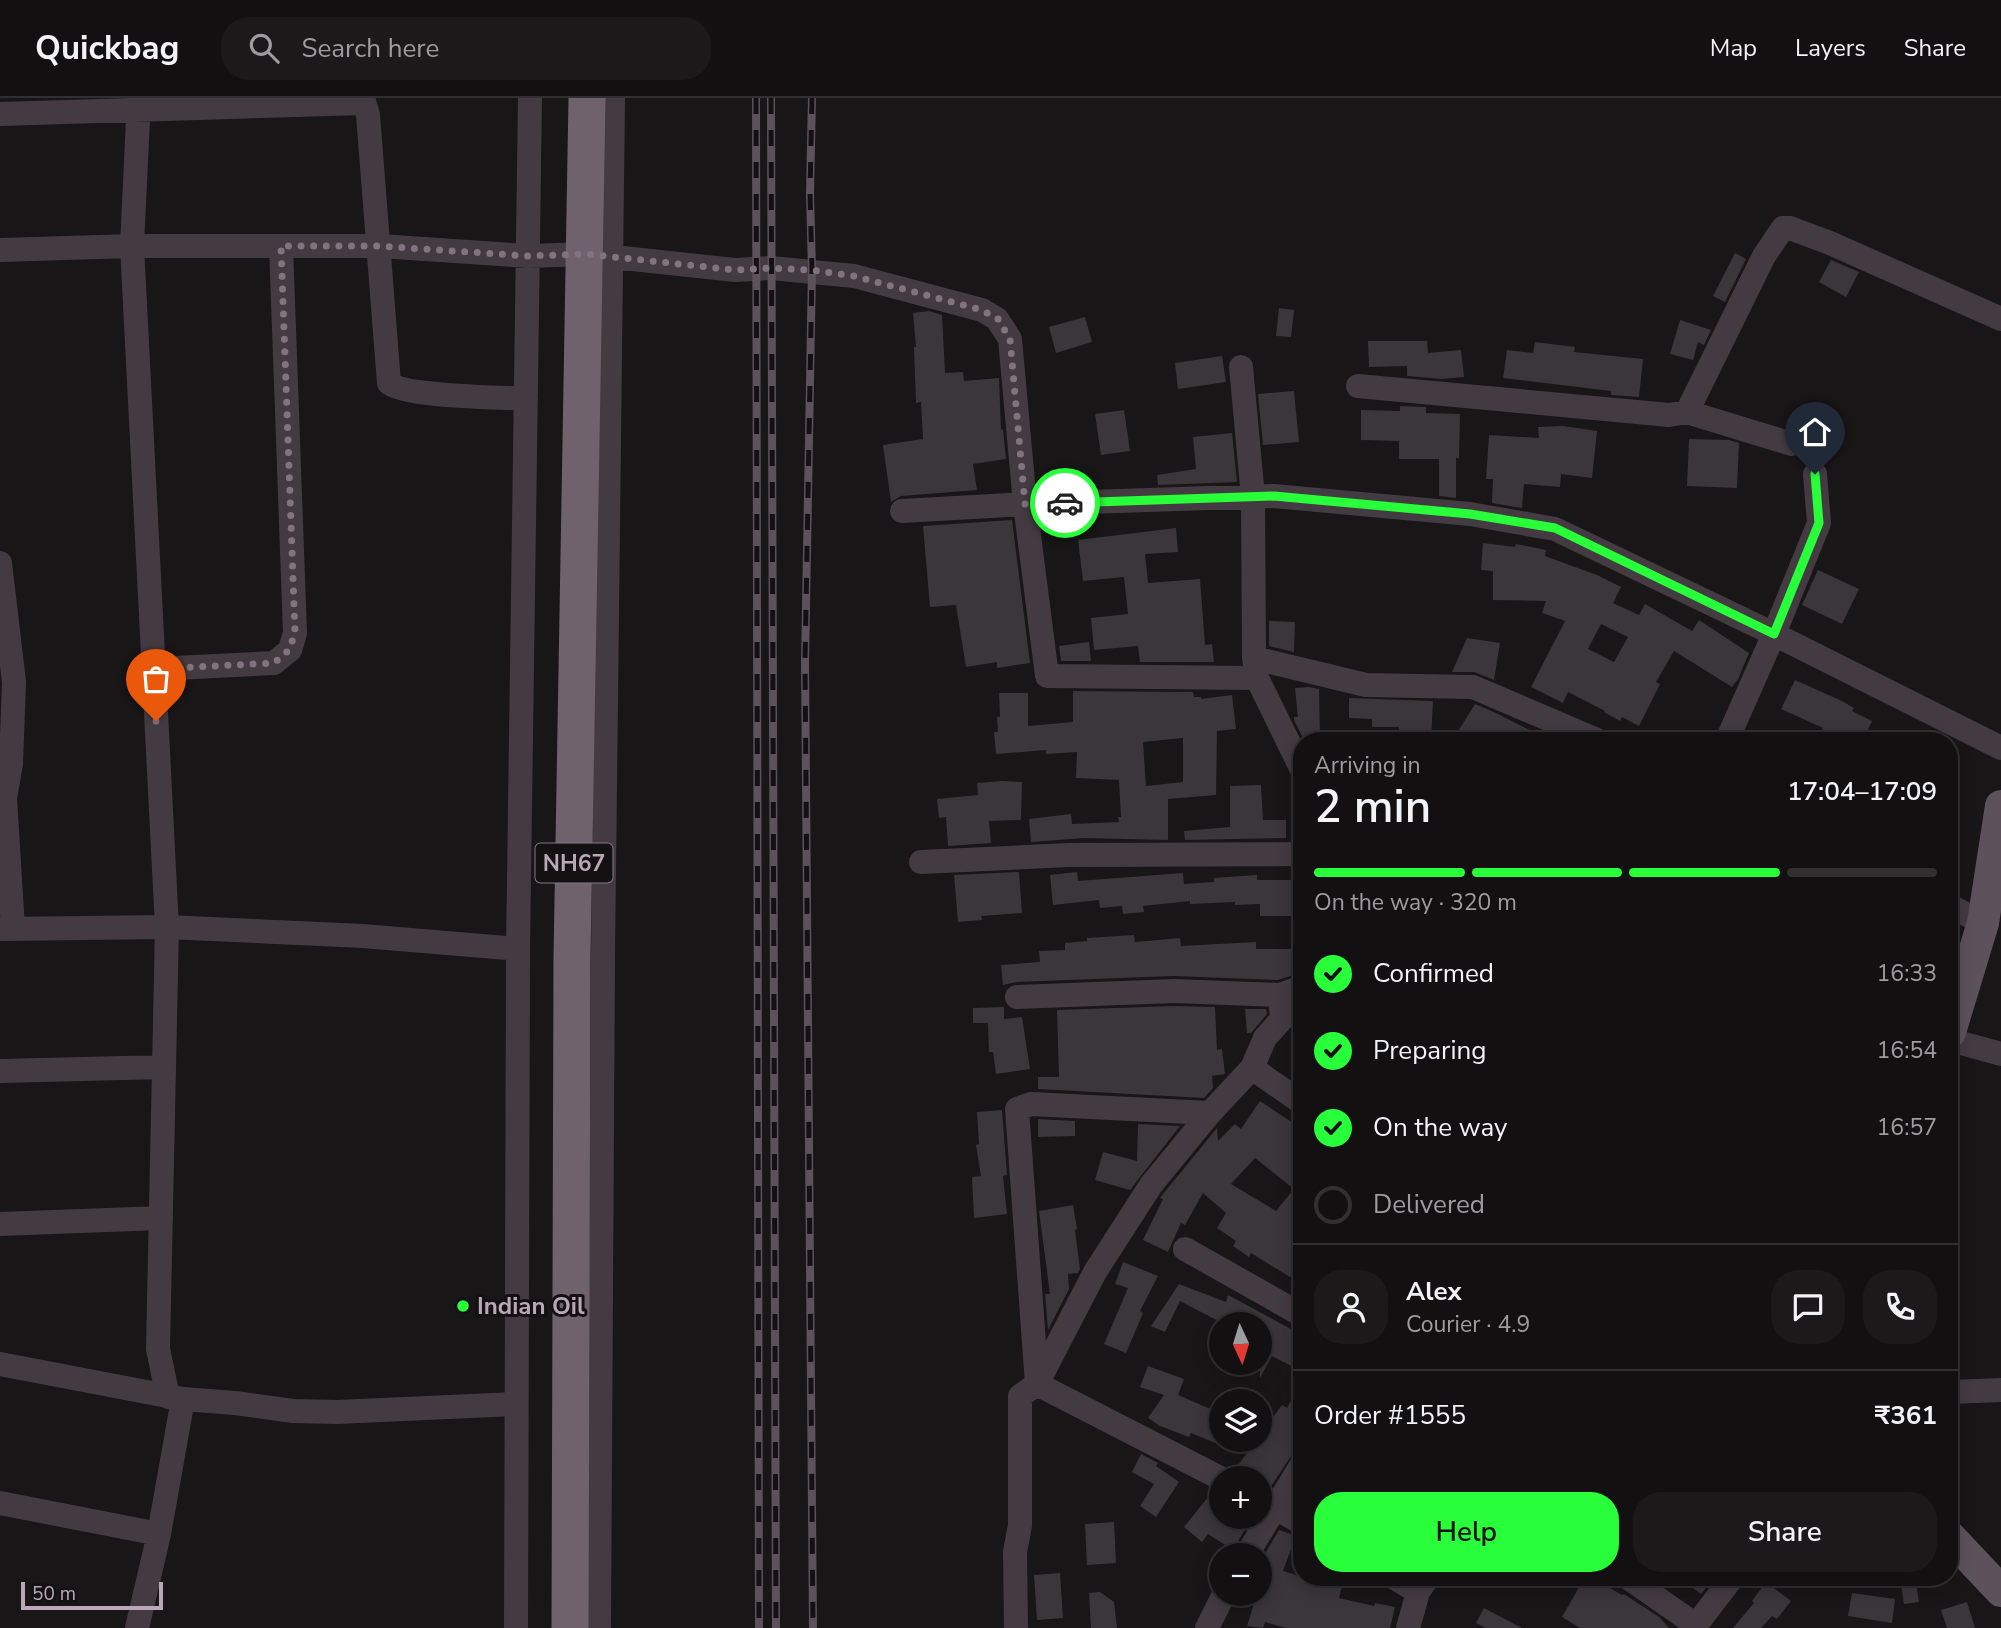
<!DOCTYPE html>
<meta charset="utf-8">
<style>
body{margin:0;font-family:"Nunito Sans",sans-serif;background:#1b191a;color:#f1f3f6;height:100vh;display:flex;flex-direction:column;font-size:26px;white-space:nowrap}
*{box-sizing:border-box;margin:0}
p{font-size:23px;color:#9c9d9f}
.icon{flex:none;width:38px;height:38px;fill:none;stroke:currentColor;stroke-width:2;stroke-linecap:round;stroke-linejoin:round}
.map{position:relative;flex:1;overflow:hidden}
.panel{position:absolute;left:1293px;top:634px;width:665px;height:854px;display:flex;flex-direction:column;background:#121011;border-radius:28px;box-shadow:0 4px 18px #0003,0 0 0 2px #313031}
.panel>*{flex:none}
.needle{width:46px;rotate:176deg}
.buttons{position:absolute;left:1209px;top:1214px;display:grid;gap:14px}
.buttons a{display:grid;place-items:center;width:63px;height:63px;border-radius:50%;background:#121011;box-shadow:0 4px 18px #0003,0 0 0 2px #313031;font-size:35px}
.scale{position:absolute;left:21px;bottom:18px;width:142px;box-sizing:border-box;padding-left:7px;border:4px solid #baa7b8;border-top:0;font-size:19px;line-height:24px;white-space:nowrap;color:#baa7b8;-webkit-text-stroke:5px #131112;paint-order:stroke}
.pin{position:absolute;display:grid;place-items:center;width:60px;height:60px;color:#fff;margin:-72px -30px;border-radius:50% 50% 50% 0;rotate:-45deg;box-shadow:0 0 7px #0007}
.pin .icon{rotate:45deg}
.courier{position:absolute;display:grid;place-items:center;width:70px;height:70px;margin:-35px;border:5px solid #28ff3a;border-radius:50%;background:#fff;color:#222;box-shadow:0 2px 9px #0007}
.head em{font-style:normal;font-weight:600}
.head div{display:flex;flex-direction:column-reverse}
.head{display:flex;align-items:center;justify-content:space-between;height:119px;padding:0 21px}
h1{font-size:46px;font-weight:600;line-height:52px}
.bar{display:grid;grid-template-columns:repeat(4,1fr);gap:10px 7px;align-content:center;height:84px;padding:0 21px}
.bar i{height:9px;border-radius:5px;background:#313031}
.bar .current{background:#28ff3a}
.bar p{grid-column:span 4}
.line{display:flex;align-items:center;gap:18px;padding:0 21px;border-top:2px solid #313031}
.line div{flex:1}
.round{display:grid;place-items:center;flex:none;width:74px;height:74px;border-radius:28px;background:#1b191a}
ol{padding:0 21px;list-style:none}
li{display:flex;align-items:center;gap:21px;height:77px}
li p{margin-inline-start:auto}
li .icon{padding:7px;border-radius:50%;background:#28ff3a;color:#111;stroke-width:4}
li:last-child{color:#9c9d9f}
li i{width:38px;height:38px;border:4px solid #313031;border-radius:50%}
.action{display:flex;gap:14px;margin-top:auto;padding:14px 21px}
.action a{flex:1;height:80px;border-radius:28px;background:#28ff3a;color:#111;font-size:28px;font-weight:600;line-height:80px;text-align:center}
.action a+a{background:#1b191a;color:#f1f3f6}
header{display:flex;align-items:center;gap:42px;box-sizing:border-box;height:98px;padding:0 35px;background:#121011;border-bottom:2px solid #313031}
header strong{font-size:33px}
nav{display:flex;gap:38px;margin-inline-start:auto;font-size:24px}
.search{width:490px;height:63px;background:#1b191a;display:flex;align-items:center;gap:18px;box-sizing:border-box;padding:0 24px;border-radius:28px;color:#9c9d9f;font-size:26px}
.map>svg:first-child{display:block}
</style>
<header>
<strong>Quickbag</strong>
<div class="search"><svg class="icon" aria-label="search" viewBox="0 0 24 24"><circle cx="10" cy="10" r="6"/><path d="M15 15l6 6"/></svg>Search here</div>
<nav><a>Map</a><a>Layers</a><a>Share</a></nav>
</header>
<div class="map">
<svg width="2001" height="1530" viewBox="0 0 2001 1530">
<rect width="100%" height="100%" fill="#181617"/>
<path fill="#3b3639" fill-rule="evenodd" d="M1735,155L1746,161L1725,204L1713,198Z
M1831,162L1859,174L1846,199L1819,184Z
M1279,210L1294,212L1291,239L1276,238Z
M929,213L942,217L945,275L963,274L964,283L999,280L1001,332L1003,331L1006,361L973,366L977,392L901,398L891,404L883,347L923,341L921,304L916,305L914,249H916L913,215Z
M1085,219L1092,244L1056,255L1049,229Z
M1680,222L1711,232L1704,247L1698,244L1693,262L1670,256Z
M1368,243H1427L1428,255L1461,252L1464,279L1441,281L1407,278V268L1369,269Z
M1535,244L1575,249L1574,254L1643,261L1639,299L1611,297V293L1503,280L1507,252L1533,255Z
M1222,258L1226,284L1178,291L1175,265Z
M1294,293L1299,344L1263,347L1258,296Z
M1400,308L1426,309V315L1460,316L1459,360H1456V400L1439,398V361H1399V343L1361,342V312L1400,313Z
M1124,312L1130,353L1101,357L1095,316Z
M1563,328L1597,333L1592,380L1561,376L1560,389L1524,386L1522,410L1492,405L1493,381H1486L1489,337L1539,340L1538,329Z
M1232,335L1237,384L1158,387L1157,377L1196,371L1193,339Z
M1689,341L1729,342L1739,345L1737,390L1687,388Z
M1012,422L1030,565L997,570V564L966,569L956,507L930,509L923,428Z
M1176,430L1178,454L1145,456L1148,485L1200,481L1205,547L1212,546L1214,564H1140L1138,548L1094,552L1091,520L1128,516L1124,479L1083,483L1078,442Z
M1483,445L1515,449L1516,446L1546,452L1545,458L1597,477L1621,489L1613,505L1639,517L1645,506L1692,533L1699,522L1749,555L1738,581L1732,589L1674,553L1656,584L1660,586L1639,628L1622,619L1620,623L1604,614L1605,613L1568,594L1563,605L1531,589L1565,523L1542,515L1546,503L1493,502V473L1481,472ZM1601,526L1628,539L1614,564L1588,551Z
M1818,472L1859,491L1842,526L1802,507Z
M1269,523L1295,524L1294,554L1269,548Z
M1467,540L1500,545L1494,582L1474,574H1452Z
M1089,544L1091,563H1061L1059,548Z
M1795,582L1842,603L1854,610L1852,613L1872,623L1863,642H1829L1819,636L1823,630L1781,611Z
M1309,589L1319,591L1320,639L1303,640L1294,622V619H1298L1295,590Z
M1073,593L1193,594L1194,599H1201V601L1232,597L1236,631L1217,633L1216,697L1168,701V742L1084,740L1031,744L1029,721L1071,716L1072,726L1119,724L1118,719H1121L1119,682L1076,680L1077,654L1046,656V652L996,656L994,634H998L997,619H1000L999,595H1028V628L1073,624ZM1183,640V684L1146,688L1143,644Z
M1349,600L1433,603L1431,642H1398L1399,629H1372V621L1349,620Z
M1475,606L1496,615L1549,642H1468L1457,635Z
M1002,683L1022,684L1021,722L989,723L991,745L948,748L946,719L939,720L937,701L978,697L977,685Z
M1261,687L1263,722H1286V740L1185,742L1184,733L1230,729V688Z
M1019,774L1022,815L981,818L982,822L958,824L954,777Z
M1077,774L1078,783L1183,775L1184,786L1214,784V780L1257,777V782H1302V792L1291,796V818H1260V806L1235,807V804L1190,806V803L1143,808L1144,814L1123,816L1122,808L1100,810L1099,802L1053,807L1050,777Z
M1134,837L1135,844L1180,840L1181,848L1256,844V851H1302V874L1278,882L1173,878L1016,884L1003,887L1001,867L1040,864L1039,853L1065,852V845L1087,843V840Z
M1174,908L1215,909L1217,952L1222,951L1225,976L1212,978L1213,990L1204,1000L1038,991V979H1059L1057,912Z
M1004,909V921L1022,919L1030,971L996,976L993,954H989L988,925H973V910Z
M1245,911H1266L1267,916L1251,935H1247Z
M1260,1003L1302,1031V1112L1291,1125L1302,1132V1161L1290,1179L1251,1155L1249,1159L1233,1148L1236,1143L1217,1130L1226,1115L1203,1095L1185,1127L1181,1125L1168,1154L1143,1142L1163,1101L1160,1100L1163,1096L1217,1030L1218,1043L1235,1026L1241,1031ZM1255,1060L1294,1091L1276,1113L1231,1086Z
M1002,1012L1007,1077L1003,1078L1007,1116L974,1120L972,1079L981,1078L976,1047L979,1046L977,1014Z
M1038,1021L1075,1023V1038L1038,1039Z
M1138,1026L1180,1028L1130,1092L1095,1082L1103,1054L1137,1063Z
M1073,1107L1077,1131L1075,1132L1080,1171L1078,1175L1068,1176L1069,1191L1048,1232L1045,1196H1050L1039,1113Z
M1123,1164L1158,1178L1140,1213L1143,1215L1126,1255L1104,1246L1128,1190L1115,1186Z
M1179,1186L1226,1204L1228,1197L1302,1237V1260L1297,1271L1272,1258L1260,1280V1227H1226L1180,1203L1165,1234L1151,1228Z
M1148,1268L1184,1281L1178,1297L1222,1316V1337L1218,1346L1191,1335L1189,1339L1160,1328L1148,1320L1164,1297L1140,1289Z
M1302,1283V1351L1295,1352L1270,1390L1260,1387V1381H1237L1234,1373L1256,1342H1260V1337L1282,1307L1287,1310Z
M1141,1356L1158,1365L1156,1368L1179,1384L1156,1419L1140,1408L1154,1386L1132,1374Z
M1213,1393L1222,1400V1419H1252L1233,1452L1208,1436L1202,1444L1184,1429Z
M1114,1424L1116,1465L1087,1467L1085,1426Z
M1279,1432L1296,1438L1283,1473L1322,1485L1324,1479L1343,1484L1339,1500L1374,1508L1375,1505L1395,1509L1390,1530H1286L1265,1524L1263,1530L1247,1528L1257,1496H1260V1464Z
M1060,1475L1063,1520L1037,1522L1034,1477Z
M1585,1479H1591L1622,1497L1624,1496L1659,1519L1669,1530H1580L1562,1519Z
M1678,1479H1714L1701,1496Z
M1766,1484L1791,1503L1777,1521L1772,1518L1761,1530H1733L1754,1505L1752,1503Z
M1916,1484L1919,1504L1904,1506L1901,1486Z
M1100,1494L1114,1504L1117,1530H1091L1089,1495Z
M1852,1495L1895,1501L1892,1525L1848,1518Z
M1967,1504L1975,1530H1947L1941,1512Z
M1484,1510L1522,1530H1486L1476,1525Z"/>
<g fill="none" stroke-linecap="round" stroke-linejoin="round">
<path stroke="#433b41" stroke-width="24" d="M139,0L132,148L167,829L158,1251L168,1299
M363,0L368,17L389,285C405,299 500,299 526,301
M0,16L363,5
M0,152L132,148H379L528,158L586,156L735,172L771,170L854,178L982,212L997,221L1010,241L1025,406L1047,578L1257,580
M1241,269L1253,399L1254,560L1257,580L1302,672
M1358,288L1669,317L1687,314L1792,346
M1687,314L1764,158L1783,130H1790L1830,145L2001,221
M902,413L1025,406L1274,398L1470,416L1555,431L1774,536L2001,650
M0,465L14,584L11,666L5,700L13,830
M1254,560L1366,587L1473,589L1597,642
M154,571L274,565L290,552L295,535L281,148
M1727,642L1774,536L1819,425L1815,376
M921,764L1069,757L1302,756
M1950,808L1983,825
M0,831L167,829L363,838L518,851
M1017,899L1174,893L1280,897L1302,889
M1950,942L2001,956
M1252,970L1302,1005
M0,973L164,969
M1210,1015L1031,1006L1017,1011L1037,1286L1222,1381
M0,1126L161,1120
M1185,1151L1302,1217
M0,1266L183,1301L235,1305L293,1313L337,1314L516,1306
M1950,1294L2001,1292
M1261,1402L1302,1425
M0,1405L159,1436
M1246,1458L1302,1366
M1393,1479L1418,1494
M1627,1479L1696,1527L1733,1479
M137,1530L159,1436L183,1301
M516,1530L518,851L530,0
M599,1530L603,858L613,0
M1016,1530L1015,1454L1020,1427V1298L1037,1286L1095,1174L1151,1087L1210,1015L1252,970L1265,940L1282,921L1280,897
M1207,1530L1224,1496
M1408,1530L1418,1494L1428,1479"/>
<path stroke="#5d525b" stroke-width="32" d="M1950,934L1983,825L2001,708
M1950,1439L2001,1493"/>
<path stroke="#6f626d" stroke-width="37" d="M570,1530L572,859L587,0"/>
<g stroke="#5d525b" stroke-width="8">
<path id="rail" d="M756,0L759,1530
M771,0L776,1530
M812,0L810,95L812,172L805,565L813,1530"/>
</g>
<use href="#rail" stroke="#131112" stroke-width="5" stroke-dasharray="16" stroke-linecap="butt"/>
</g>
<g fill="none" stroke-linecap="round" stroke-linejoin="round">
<path stroke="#817480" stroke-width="7" stroke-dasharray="0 12.6" d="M156,623L154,571L274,565L289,552L295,535L281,148H379L528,158L586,156L735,172L771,170L811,172L854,178L982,212L998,221L1010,241L1025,406L1065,405"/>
<path stroke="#28ff3a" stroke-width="9" d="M1065,405L1274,398L1470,416L1555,430L1774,536L1819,425L1815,376"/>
</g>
<circle fill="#28ff3a" stroke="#131112" stroke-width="2.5" cx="463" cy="1208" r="7"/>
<g text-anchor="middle" stroke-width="6" stroke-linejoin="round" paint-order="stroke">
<rect fill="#131112" stroke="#887a86" stroke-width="2" x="535.5" y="745.5" width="77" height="39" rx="5"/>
<g font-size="23" font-weight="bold" fill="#baa7b8">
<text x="574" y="773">NH67</text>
</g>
<g font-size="24" font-weight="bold" fill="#baa7b8" stroke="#131112" text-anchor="start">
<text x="477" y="1216">Indian Oil</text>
</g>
</g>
</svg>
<div class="buttons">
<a><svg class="needle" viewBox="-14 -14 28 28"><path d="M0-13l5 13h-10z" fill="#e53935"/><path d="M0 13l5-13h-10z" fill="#9c9d9f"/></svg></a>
<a><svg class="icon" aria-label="layers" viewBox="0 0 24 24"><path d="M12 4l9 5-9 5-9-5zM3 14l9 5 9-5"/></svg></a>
<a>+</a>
<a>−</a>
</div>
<div class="scale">50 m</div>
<div class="pin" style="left:156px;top:623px;background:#ea580c"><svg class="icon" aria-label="bag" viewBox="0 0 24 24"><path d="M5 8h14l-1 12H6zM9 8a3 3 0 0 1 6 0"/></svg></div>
<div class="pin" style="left:1815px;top:376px;background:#1f2937"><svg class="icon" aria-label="home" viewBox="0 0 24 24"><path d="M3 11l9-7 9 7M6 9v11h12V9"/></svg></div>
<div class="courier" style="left:1065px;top:405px"><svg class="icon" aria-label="car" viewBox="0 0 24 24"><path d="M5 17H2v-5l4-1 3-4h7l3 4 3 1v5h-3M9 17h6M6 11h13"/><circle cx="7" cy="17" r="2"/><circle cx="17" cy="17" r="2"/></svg></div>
<section class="panel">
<div class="head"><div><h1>2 min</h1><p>Arriving in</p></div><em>17:04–17:09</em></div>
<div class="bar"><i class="current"></i><i class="current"></i><i class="current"></i><i></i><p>On the way · 320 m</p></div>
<ol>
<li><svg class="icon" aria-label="check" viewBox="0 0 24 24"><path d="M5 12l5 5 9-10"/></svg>Confirmed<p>16:33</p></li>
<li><svg class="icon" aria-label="check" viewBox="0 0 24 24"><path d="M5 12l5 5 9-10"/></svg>Preparing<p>16:54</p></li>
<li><svg class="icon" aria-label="check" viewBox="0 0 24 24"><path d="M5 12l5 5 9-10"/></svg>On the way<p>16:57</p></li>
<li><i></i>Delivered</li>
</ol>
<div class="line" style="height:126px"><a class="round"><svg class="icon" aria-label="person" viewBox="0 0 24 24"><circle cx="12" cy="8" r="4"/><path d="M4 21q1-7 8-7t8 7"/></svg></a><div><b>Alex</b><p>Courier · 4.9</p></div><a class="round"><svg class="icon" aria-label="chat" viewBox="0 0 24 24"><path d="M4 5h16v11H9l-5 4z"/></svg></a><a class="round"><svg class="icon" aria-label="phone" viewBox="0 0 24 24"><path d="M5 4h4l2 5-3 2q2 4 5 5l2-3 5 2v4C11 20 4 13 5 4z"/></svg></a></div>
<div class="line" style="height:91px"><div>Order #1555</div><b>₹361</b></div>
<div class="action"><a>Help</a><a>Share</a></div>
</section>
</div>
